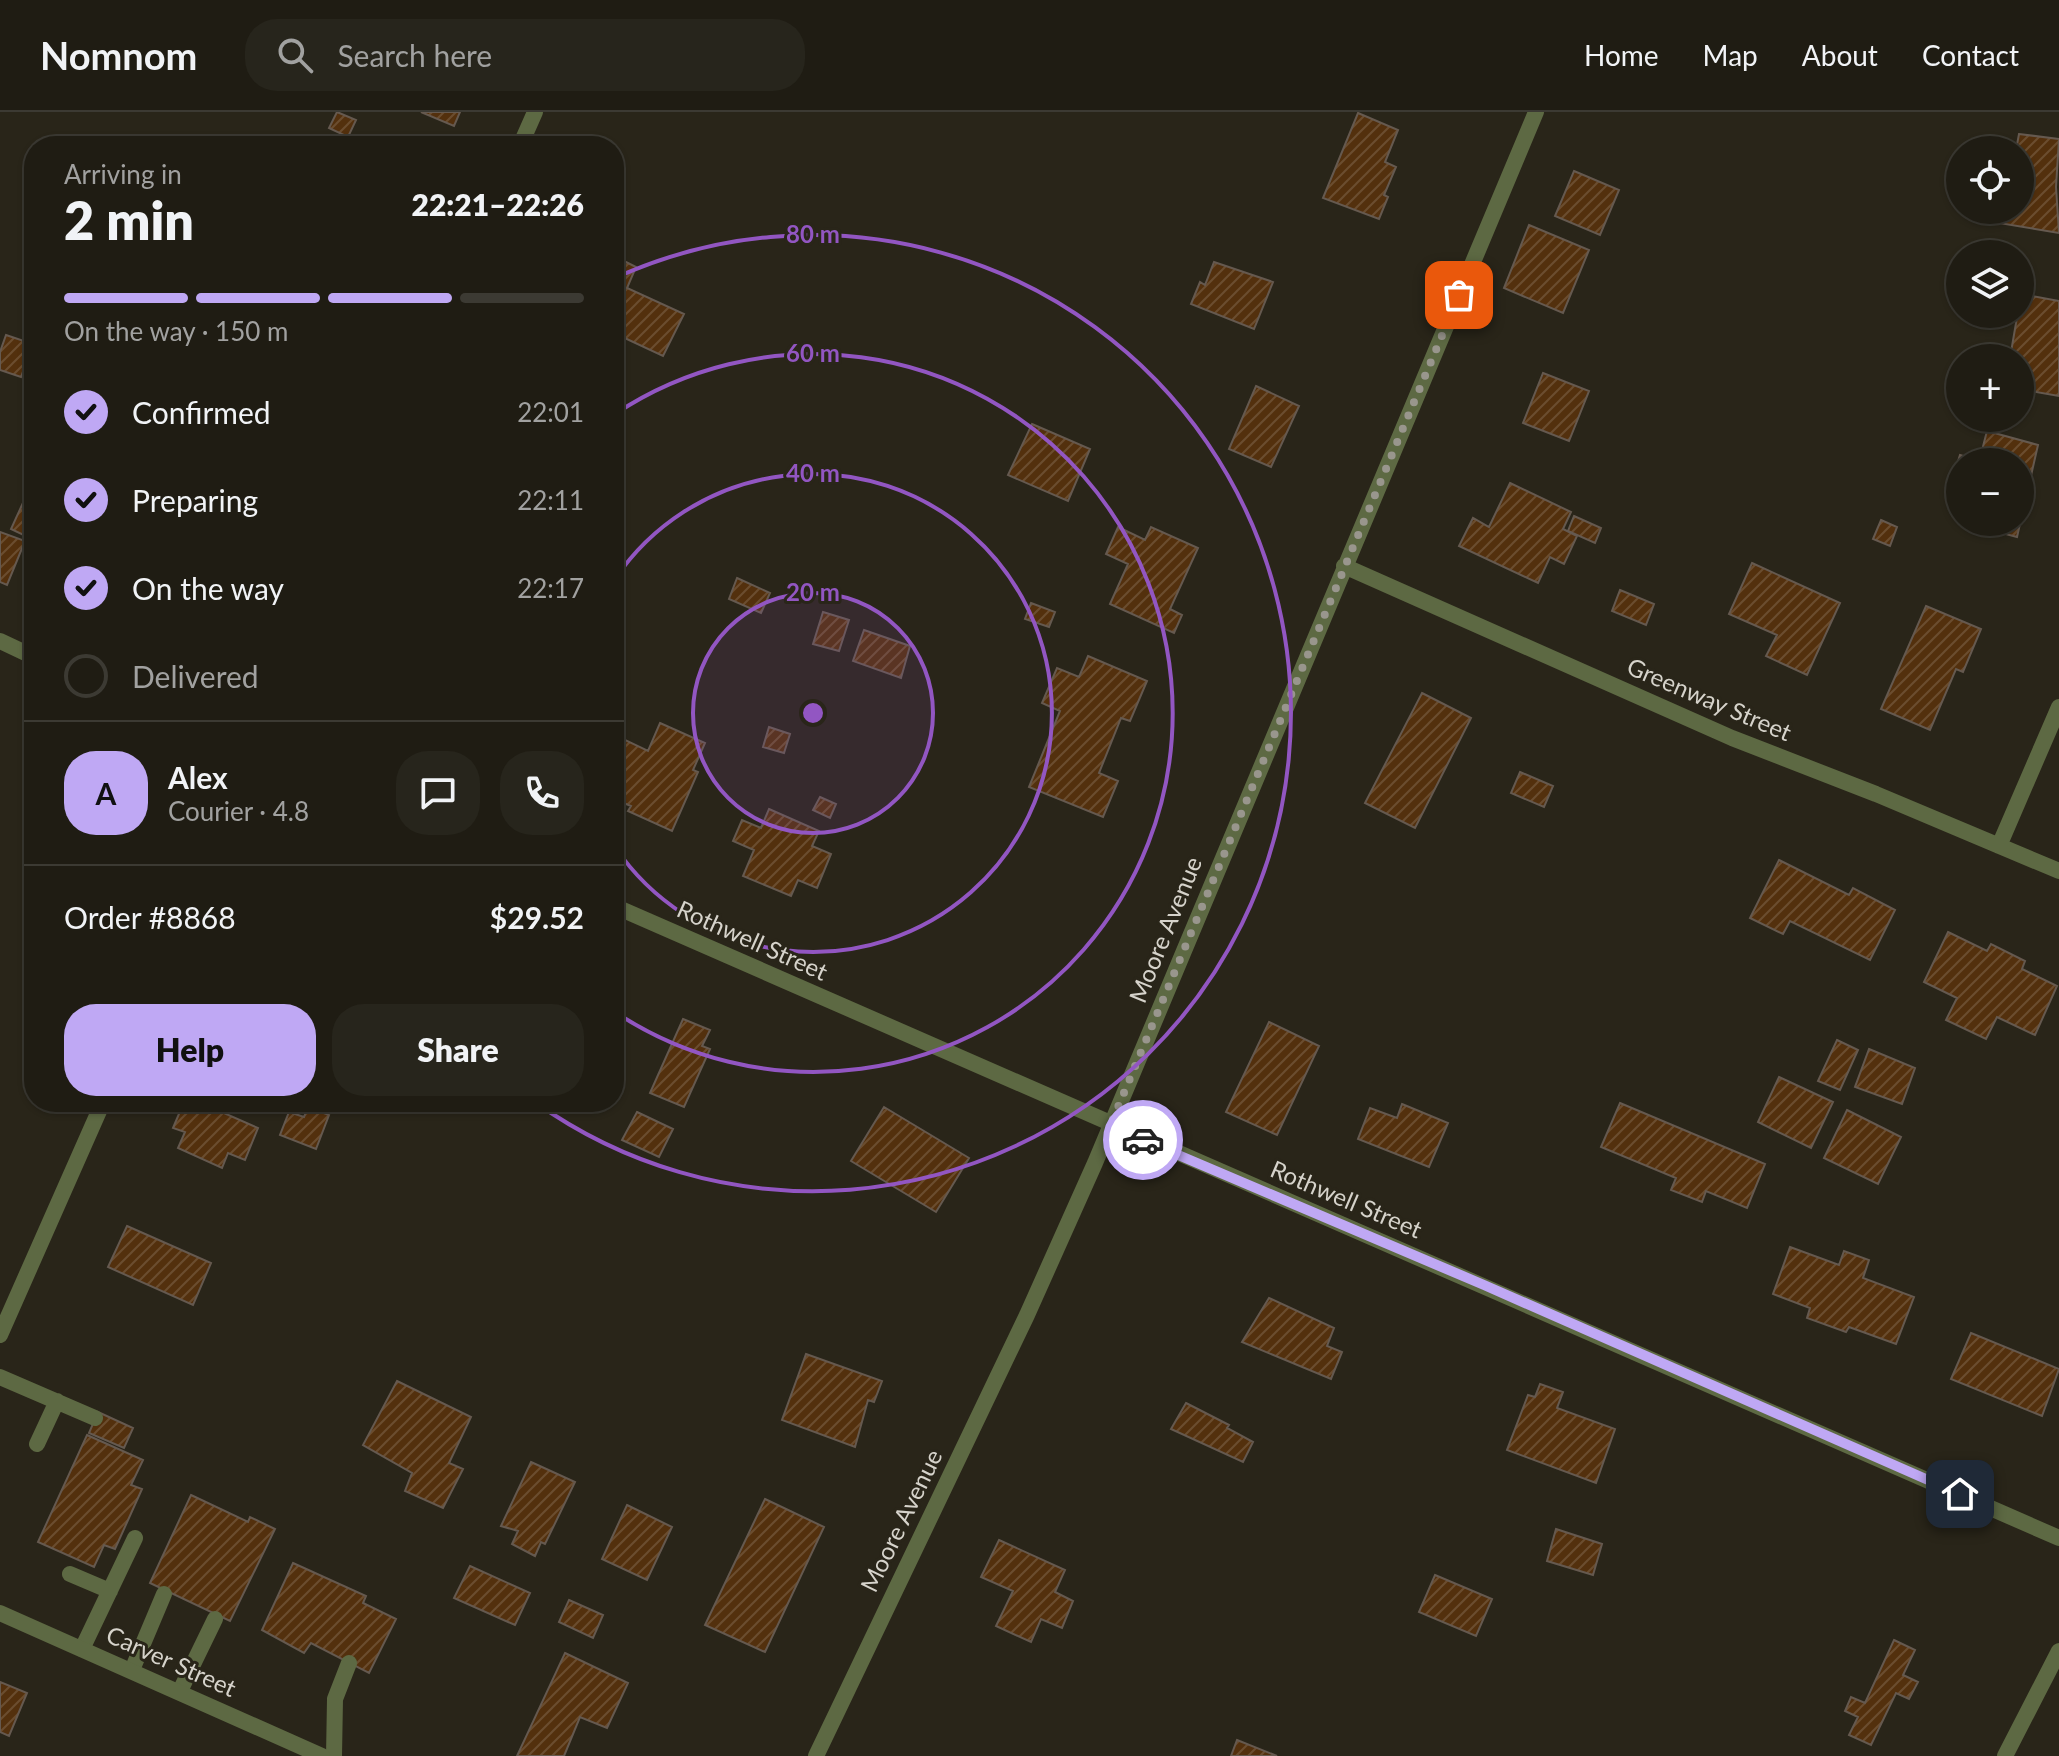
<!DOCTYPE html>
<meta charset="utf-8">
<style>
body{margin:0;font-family:Lato,sans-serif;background:#27251c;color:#f1f3f6;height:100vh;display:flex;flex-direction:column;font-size:30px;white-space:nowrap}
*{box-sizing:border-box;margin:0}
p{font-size:26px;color:#a1a1a0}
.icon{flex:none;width:44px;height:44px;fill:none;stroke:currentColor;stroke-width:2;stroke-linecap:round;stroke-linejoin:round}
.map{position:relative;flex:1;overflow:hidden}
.drawer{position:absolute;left:24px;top:24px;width:600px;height:976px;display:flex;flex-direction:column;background:#1f1c13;border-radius:32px;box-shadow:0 2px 6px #0004,0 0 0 2px #3c3a33}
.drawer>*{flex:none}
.buttons{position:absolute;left:1946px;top:24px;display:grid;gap:16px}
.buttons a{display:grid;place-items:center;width:88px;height:88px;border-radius:50%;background:#1f1c13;box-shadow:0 2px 6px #0004,0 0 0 2px #3c3a33;font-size:40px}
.pin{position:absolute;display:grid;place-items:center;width:68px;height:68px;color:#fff;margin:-34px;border-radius:16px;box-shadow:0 4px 12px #0006}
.courier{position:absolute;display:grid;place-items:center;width:80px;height:80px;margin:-40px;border:6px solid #bfa8f4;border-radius:50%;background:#fff;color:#222;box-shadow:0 2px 10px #0007}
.overview em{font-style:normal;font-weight:800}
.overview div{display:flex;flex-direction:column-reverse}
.overview{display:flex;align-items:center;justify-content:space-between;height:136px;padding:0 40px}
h1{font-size:52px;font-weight:800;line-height:60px}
.bar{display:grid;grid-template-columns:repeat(4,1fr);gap:12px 8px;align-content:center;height:96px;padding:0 40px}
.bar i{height:10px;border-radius:6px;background:#3c3a33}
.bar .active{background:#bfa8f4}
.bar p{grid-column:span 4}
.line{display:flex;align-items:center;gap:20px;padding:0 40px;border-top:2px solid #3c3a33}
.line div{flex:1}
.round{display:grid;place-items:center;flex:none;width:84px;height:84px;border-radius:32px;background:#27251c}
ol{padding:0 40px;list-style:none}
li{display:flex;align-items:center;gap:24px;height:88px}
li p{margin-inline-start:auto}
li .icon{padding:8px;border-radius:50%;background:#bfa8f4;color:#111;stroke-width:4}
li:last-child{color:#a1a1a0}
li i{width:44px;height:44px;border:4px solid #3c3a33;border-radius:50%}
.action{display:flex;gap:16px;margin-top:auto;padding:16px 40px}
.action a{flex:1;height:92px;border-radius:32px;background:#bfa8f4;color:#111;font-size:32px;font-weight:800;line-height:92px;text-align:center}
.action a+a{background:#27251c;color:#f1f3f6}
header{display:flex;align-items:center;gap:48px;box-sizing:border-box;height:112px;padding:0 40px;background:#1f1c13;border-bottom:2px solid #3c3a33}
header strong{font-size:38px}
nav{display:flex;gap:44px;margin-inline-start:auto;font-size:28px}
.search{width:560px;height:72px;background:#27251c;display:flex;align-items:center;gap:20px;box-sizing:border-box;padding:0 28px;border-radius:32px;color:#a1a1a0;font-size:30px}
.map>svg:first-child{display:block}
</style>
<header>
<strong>Nomnom</strong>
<div class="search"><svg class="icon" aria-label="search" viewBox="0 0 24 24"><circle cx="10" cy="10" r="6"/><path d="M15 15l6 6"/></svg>Search here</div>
<nav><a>Home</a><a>Map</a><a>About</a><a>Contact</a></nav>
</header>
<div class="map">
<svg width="2059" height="1644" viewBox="0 0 2059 1644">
<defs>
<pattern id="building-hatch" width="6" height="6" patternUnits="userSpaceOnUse" patternTransform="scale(2)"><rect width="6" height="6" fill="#53300d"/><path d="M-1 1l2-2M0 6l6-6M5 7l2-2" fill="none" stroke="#6b4d2f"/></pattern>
</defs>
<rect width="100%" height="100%" fill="#292519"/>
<path fill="url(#building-hatch)" stroke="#65594f" stroke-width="2" d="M337,0L356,8L348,25L329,16Z
M421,0H460L454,14Z
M1358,1L1398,18L1385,50L1396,55L1384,83L1388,85L1379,107L1323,86Z
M2019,22L2059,27L2056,75L2059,121L1999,111L2000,101L2020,98V38H2016Z
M1574,59L1619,78L1600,123L1555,104Z
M1529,113L1589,138L1563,201L1504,176Z
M614,144L636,155L627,176L684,202L663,244L614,221Z
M1214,150L1273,170L1254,217L1191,192L1200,170L1205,173Z
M2021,182L2059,189V284L2020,277V246H2010Z
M6,223L33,232L21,265L0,258V240Z
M1543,261L1589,279L1569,329L1523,311Z
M1256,274L1299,294L1271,355L1229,337Z
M1032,312L1090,337L1068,389L1008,363Z
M1987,319L2038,333L2017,425L1964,411L2020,410V350H1979Z
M1960,343L1977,348L1960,350V367L1953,365Z
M33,369L34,370V428L11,417Z
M1510,371L1571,400L1563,417L1577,424L1564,452L1550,445L1538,471L1459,434L1473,406L1489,415Z
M1574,404L1601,416L1595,431L1568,419Z
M1881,408L1897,415L1890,434L1873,427Z
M1118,415L1145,428L1151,415L1198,436L1170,497L1182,503L1174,521L1110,492L1128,452L1106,442Z
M0,420L25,429L7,473L0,470Z
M1752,451L1840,491L1807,563L1766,544L1777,523L1729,502Z
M737,466L770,481L761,501L729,487Z
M1620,478L1654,492L1646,513L1612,499Z
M1031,491L1055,500L1049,515L1025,507Z
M1926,494L1981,517L1963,560L1956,557L1930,618L1881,597Z
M823,500L849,508L839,539L813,532Z
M864,518L910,534L901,566L853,549Z
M1088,544L1147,569L1130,609L1121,606L1099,661L1118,669L1103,705L1029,675L1060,599L1042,591L1057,556L1079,565Z
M1422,581L1471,606L1415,716L1365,691Z
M660,611L705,631L693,658L698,660L672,719L628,699L631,694L614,687V637L619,625L648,639Z
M769,615L790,622L784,641L763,635Z
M1520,660L1553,674L1544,695L1511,681Z
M820,685L836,692L830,706L813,698Z
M769,697L819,719L812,734L831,742L817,776L798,768L791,784L743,764L754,738L733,729L742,708L761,716Z
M1779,748L1849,783L1853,776L1895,798L1870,848L1790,809L1783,822L1750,806Z
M1948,820L1987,839L1991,832L2025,849L2022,857L2057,874L2035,923L1997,905L1986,927L1946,908L1957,886L1924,870Z
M683,907L710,918L702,934L710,937L684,995L650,981Z
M1269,910L1319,934L1277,1023L1226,1000Z
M1837,928L1858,938L1840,978L1818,969Z
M1869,937L1915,956L1902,992L1855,975Z
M1779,965L1833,990L1811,1036L1758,1010Z
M184,990H199L258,1016L245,1048L228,1041L222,1056L178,1036L185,1020L173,1016Z
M1620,991L1765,1052L1747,1096L1706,1079L1702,1090L1671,1078L1676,1066L1601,1035Z
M1402,992L1448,1011L1429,1055L1358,1027L1370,996L1397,1006Z
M308,995L329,1003L316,1037L280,1023L289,1000L304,1005Z
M884,995L969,1046L936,1100L851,1049Z
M1847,998L1901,1025L1878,1072L1824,1046Z
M637,1000L673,1017L659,1045L622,1028Z
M127,1114L211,1151L193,1193L108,1155Z
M1790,1135L1839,1153L1844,1139L1869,1148L1863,1166L1914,1185L1896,1232L1849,1215L1846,1220L1807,1206L1810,1196L1773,1182Z
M1269,1186L1334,1216L1327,1234L1342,1240L1331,1267L1242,1230Z
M1971,1221L2059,1257L2042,1304L1951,1267Z
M806,1242L882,1269L874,1290L868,1288L855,1335L782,1308Z
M397,1269L471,1305L449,1351L463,1357L443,1396L405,1379L412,1361L363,1333Z
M1540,1272L1563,1280L1557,1296L1615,1317L1596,1371L1507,1338L1528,1283L1535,1285Z
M1186,1291L1229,1313L1227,1316L1253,1330L1243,1350L1171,1317Z
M98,1300L133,1316L124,1336L89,1321Z
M87,1323L143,1348L131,1373L142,1377L115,1437L104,1433L94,1455L38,1430Z
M531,1350L575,1370L545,1432L541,1430L535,1444L512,1432L518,1419L501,1414Z
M191,1383L248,1410L250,1405L275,1417L230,1509L150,1471Z
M765,1387L824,1415L765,1540L705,1513Z
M627,1393L672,1415L647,1468L602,1447Z
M1556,1417L1602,1432L1593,1463L1547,1449Z
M999,1428L1065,1458L1055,1480L1073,1489L1062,1516L1041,1507L1031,1530L996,1514L1013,1479L981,1465Z
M293,1451L366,1484L363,1491L396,1507L369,1561L311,1531L304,1541L262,1518Z
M470,1454L530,1481L515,1513L454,1486Z
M1435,1463L1492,1487L1476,1524L1419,1500Z
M569,1488L603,1503L593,1526L559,1510Z
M1894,1528L1915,1538L1903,1563L1918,1570L1909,1587L1896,1581L1871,1633L1849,1623L1858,1605L1845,1599L1851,1585L1865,1591Z
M565,1541L628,1571L607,1616L580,1605L564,1644H517Z
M0,1570L27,1581L9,1624L0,1620Z
M1237,1628L1277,1644H1231Z"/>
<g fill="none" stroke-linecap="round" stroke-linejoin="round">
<path stroke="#5d6943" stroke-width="16" d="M0,1265L95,1306
M37,1332L57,1289
M70,1462L110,1479
M82,1537L135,1426
M132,1558L164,1482
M180,1579L215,1507
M334,1644L335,1587L349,1551"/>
<path stroke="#5d6943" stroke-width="16" d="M520,34L535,0
M1344,454L1732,626L1876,682L2059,759
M0,529L34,545
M1999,734L2059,595
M614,794L2059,1426
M0,1223L103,990
M0,1501L322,1644
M816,1644L1027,1203L1095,1051L1536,0
M2005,1644L2059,1539"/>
</g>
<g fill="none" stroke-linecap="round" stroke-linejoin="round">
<path stroke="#99968d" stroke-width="8" stroke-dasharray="0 14.4" d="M1143,1028L1110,1014L1459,183"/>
<path stroke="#bfa8f4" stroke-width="10" d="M1143,1028L1484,1173L1960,1382"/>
</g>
<circle cx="813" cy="601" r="120" fill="#9256c2" fill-opacity=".12"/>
<g fill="none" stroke="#9256c2" stroke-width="4">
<circle cx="813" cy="601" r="120"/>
<path d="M615 467A239 239 0 1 1 615 735"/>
<path d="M615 302A359 359 0 1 1 615 900"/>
<path d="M615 166A478 478 0 1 1 535 990"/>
</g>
<g text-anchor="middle" stroke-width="6" stroke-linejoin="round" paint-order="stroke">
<g font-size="24" fill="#d6d3cb" stroke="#292519">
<text transform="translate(1709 588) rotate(23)" y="8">Greenway Street</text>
<text transform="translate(1166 818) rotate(-68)" y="8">Moore Avenue</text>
<text transform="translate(752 829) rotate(24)" y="8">Rothwell Street</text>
<text transform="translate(1346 1088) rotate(23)" y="8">Rothwell Street</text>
<text transform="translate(902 1409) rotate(-64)" y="8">Moore Avenue</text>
<text transform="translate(171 1550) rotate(24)" y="8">Carver Street</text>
</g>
</g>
<circle cx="813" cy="601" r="12" fill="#9256c2" stroke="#292519" stroke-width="4"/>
<g font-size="24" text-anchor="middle" font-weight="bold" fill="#9256c2" stroke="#292519" stroke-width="6" stroke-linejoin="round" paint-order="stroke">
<text x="813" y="131">80 m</text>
<text x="813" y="250">60 m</text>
<text x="813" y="370">40 m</text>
<text x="813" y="489">20 m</text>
</g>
</svg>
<div class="buttons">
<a><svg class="icon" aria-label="locate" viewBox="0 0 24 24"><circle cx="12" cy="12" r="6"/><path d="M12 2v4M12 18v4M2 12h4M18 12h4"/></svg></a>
<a><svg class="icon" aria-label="layers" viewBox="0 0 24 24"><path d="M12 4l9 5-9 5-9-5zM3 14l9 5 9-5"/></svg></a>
<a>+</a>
<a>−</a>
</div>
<div class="pin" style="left:1459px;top:183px;background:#ea580c"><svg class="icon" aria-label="bag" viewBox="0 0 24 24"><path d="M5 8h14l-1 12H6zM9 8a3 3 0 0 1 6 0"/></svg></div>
<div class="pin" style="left:1960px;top:1382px;background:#1f2937"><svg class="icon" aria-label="home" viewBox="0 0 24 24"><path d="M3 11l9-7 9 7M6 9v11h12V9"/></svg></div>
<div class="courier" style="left:1143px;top:1028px"><svg class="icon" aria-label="car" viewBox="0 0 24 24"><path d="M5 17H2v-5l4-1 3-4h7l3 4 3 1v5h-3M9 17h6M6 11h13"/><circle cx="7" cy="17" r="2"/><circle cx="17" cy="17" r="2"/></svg></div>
<section class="drawer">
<div class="overview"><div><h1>2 min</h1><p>Arriving in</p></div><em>22:21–22:26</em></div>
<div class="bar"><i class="active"></i><i class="active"></i><i class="active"></i><i></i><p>On the way · 150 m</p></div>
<ol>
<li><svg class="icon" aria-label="check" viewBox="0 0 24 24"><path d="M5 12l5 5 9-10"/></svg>Confirmed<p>22:01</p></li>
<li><svg class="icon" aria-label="check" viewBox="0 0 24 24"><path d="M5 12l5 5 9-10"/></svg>Preparing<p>22:11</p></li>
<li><svg class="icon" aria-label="check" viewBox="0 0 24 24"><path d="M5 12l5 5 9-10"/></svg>On the way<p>22:17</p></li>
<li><i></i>Delivered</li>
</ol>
<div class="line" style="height:144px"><b class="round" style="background:#bfa8f4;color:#111">A</b><div><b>Alex</b><p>Courier · 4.8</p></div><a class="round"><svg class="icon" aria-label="chat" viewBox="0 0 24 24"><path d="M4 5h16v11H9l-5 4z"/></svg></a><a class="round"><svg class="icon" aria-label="phone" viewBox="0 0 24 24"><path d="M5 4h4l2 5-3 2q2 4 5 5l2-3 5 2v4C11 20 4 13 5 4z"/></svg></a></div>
<div class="line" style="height:104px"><div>Order #8868</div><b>$29.52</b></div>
<div class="action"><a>Help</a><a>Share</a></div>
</section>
</div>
